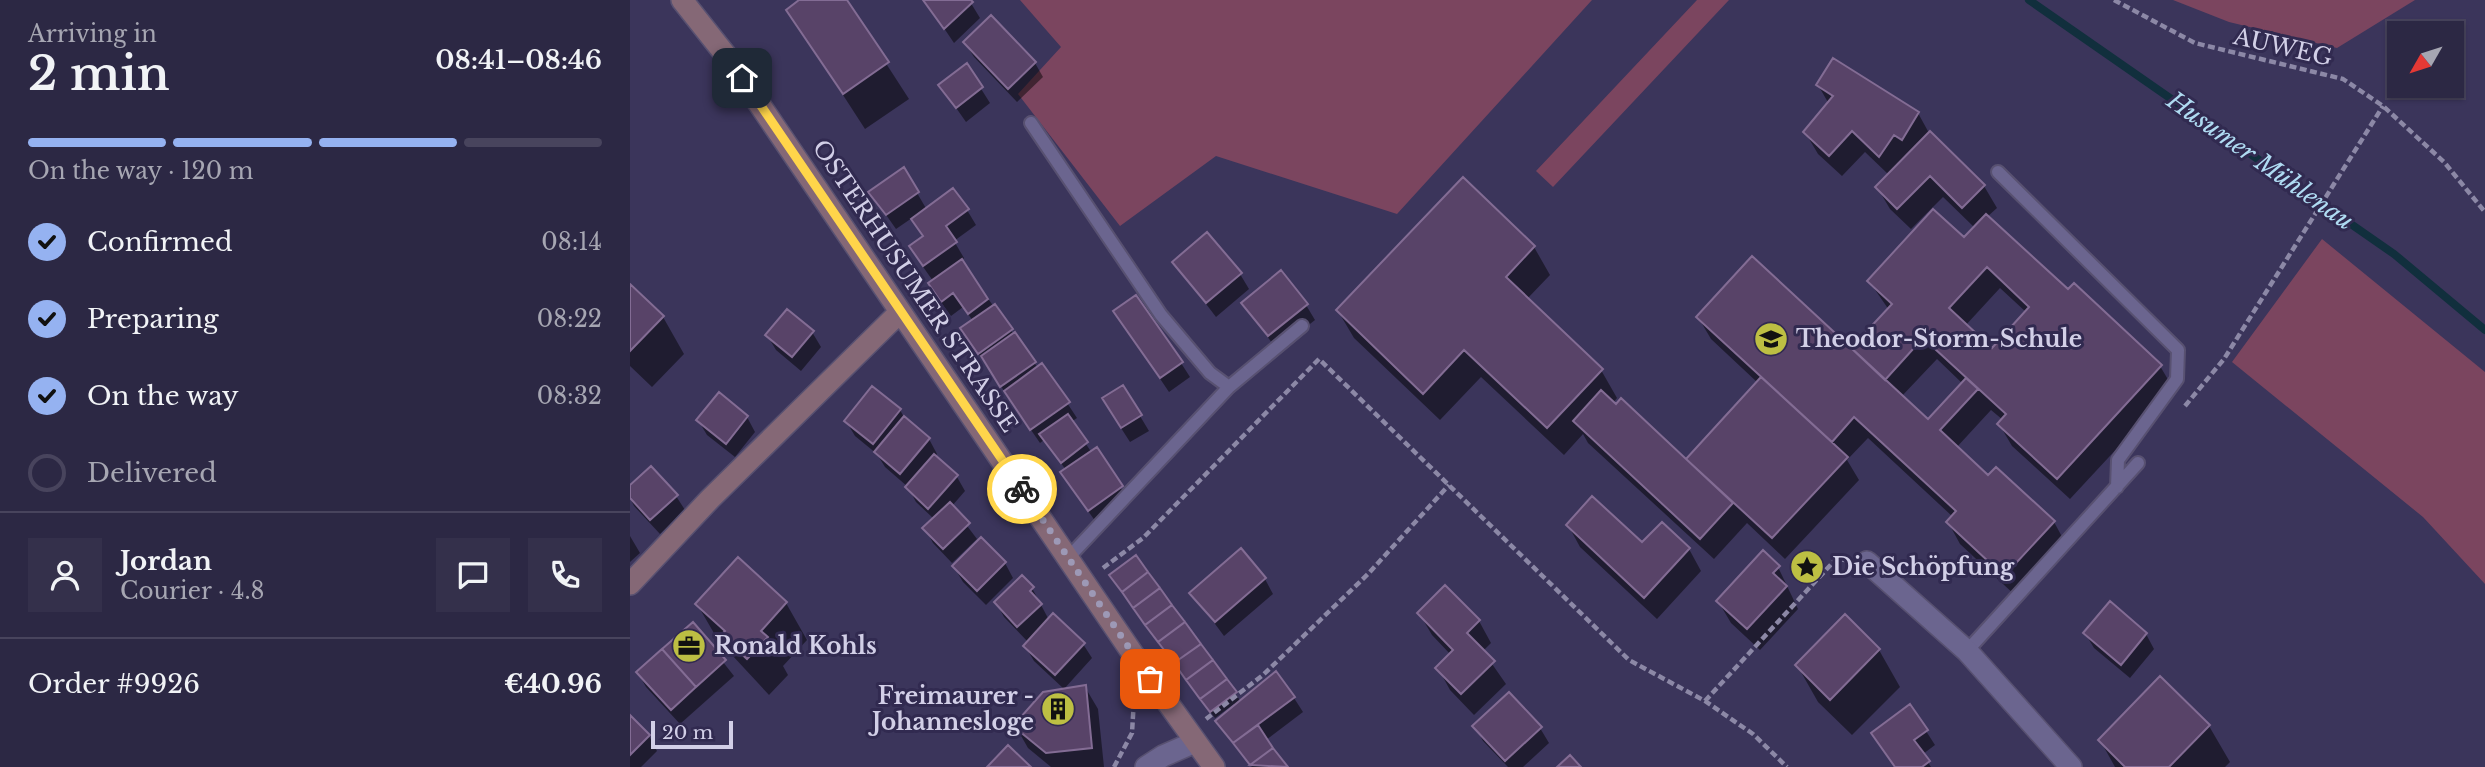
<!DOCTYPE html>
<meta charset="utf-8">
<style>
body{margin:0;font-family:"Libre Baskerville",serif;background:#34304b;color:#f1f3f6;height:100vh;display:flex;flex-direction:column;font-size:26px;white-space:nowrap}
*{box-sizing:border-box;margin:0}
p{font-size:23px;color:#a6a6b2}
.icon{flex:none;width:38px;height:38px;fill:none;stroke:currentColor;stroke-width:2;stroke-linecap:round;stroke-linejoin:round}
.map{position:relative;flex:1;overflow:hidden}
.sheet{display:flex;flex-direction:column;background:#2c2844;width:630px}
.sheet>*{flex:none}
.needle{width:46px;rotate:231deg}
.tools{position:absolute;left:1757px;top:21px;display:grid;gap:14px}
.tools a{display:grid;place-items:center;width:77px;height:77px;border-radius:0px;background:#2c2844;box-shadow:0 2px 5px #0004,0 0 0 2px #48445d;font-size:35px}
.scale{position:absolute;left:21px;bottom:18px;width:82px;box-sizing:border-box;padding-left:7px;border:4px solid #d2cfe7;border-top:0;font-size:19px;line-height:24px;white-space:nowrap;color:#d2cfe7;-webkit-text-stroke:5px #312a50;paint-order:stroke}
.pin{position:absolute;display:grid;place-items:center;width:60px;height:60px;color:#fff;margin:-30px;border-radius:14px;box-shadow:0 4px 10px #0006}
.courier{position:absolute;display:grid;place-items:center;width:70px;height:70px;margin:-35px;border:5px solid #ffd54a;border-radius:50%;background:#fff;color:#222;box-shadow:0 2px 9px #0007}
.overview em{font-style:normal;font-weight:600}
.overview div{display:flex;flex-direction:column-reverse}
.overview{display:flex;align-items:center;justify-content:space-between;height:119px;padding:0 28px}
h1{font-size:46px;font-weight:600;line-height:52px}
.bar{display:grid;grid-template-columns:repeat(4,1fr);gap:10px 7px;align-content:center;height:84px;padding:0 28px}
.bar i{height:9px;border-radius:5px;background:#48445d}
.bar .selected{background:#95b2f1}
.bar p{grid-column:span 4}
.line{display:flex;align-items:center;gap:18px;padding:0 28px;border-top:2px solid #48445d}
.line div{flex:1}
.round{display:grid;place-items:center;flex:none;width:74px;height:74px;border-radius:0px;background:#34304b}
ol{padding:0 28px;list-style:none}
li{display:flex;align-items:center;gap:21px;height:77px}
li p{margin-inline-start:auto}
li .icon{padding:7px;border-radius:50%;background:#95b2f1;color:#111;stroke-width:4}
li:last-child{color:#a6a6b2}
li i{width:38px;height:38px;border:4px solid #48445d;border-radius:50%}
main{display:flex;flex:1;min-height:0}
.map>svg:first-child{display:block}
</style>
<main>
<section class="sheet">
<div class="overview"><div><h1>2 min</h1><p>Arriving in</p></div><em>08:41–08:46</em></div>
<div class="bar"><i class="selected"></i><i class="selected"></i><i class="selected"></i><i></i><p>On the way · 120 m</p></div>
<ol>
<li><svg class="icon" aria-label="check" viewBox="0 0 24 24"><path d="M5 12l5 5 9-10"/></svg>Confirmed<p>08:14</p></li>
<li><svg class="icon" aria-label="check" viewBox="0 0 24 24"><path d="M5 12l5 5 9-10"/></svg>Preparing<p>08:22</p></li>
<li><svg class="icon" aria-label="check" viewBox="0 0 24 24"><path d="M5 12l5 5 9-10"/></svg>On the way<p>08:32</p></li>
<li><i></i>Delivered</li>
</ol>
<div class="line" style="height:126px"><a class="round"><svg class="icon" aria-label="person" viewBox="0 0 24 24"><circle cx="12" cy="8" r="4"/><path d="M4 21q1-7 8-7t8 7"/></svg></a><div><b>Jordan</b><p>Courier · 4.8</p></div><a class="round"><svg class="icon" aria-label="chat" viewBox="0 0 24 24"><path d="M4 5h16v11H9l-5 4z"/></svg></a><a class="round"><svg class="icon" aria-label="phone" viewBox="0 0 24 24"><path d="M5 4h4l2 5-3 2q2 4 5 5l2-3 5 2v4C11 20 4 13 5 4z"/></svg></a></div>
<div class="line" style="height:91px"><div>Order #9926</div><b>€40.96</b></div>
</section>
<div class="map">
<svg width="1855" height="767" viewBox="0 0 1855 767">
<rect width="100%" height="100%" fill="#3b355b"/>
<path fill="#7b455f" d="M390,0H962L767,214L586,156L490,226L388,94L431,47Z
M1067,0H1099L923,187L906,171Z
M1543,0H1785L1707,48L1599,22Z
M1692,239L1855,372V584L1793,517L1602,362Z"/>
<path fill="#0007" fill-rule="evenodd" d="M173,0H215L279,99L235,129L158,10Z
M295,0H339L350,18L324,43Z
M335,43L405,63L413,77L387,102L344,57Z
M336,65L360,103L336,122L310,85Z
M1188,85L1288,113L1299,133L1354,186L1367,208L1357,217L1438,292L1530,366L1543,388L1440,499L1382,446L1369,424L1373,420L1361,410L1326,448L1358,478L1424,522L1436,544L1387,597L1330,544L1318,522L1323,517L1238,438L1217,460L1229,480L1155,559L1117,523L1084,559L958,443L953,434L934,455L851,377L810,420L724,338L708,311L904,247L920,275L897,299L971,370L987,398L983,403L1056,461L1128,383L1081,339L1068,317L1221,350L1259,310L1239,281L1335,240L1345,228L1313,197L1281,229L1260,209L1247,187L1259,175L1235,152L1212,176L1188,154L1175,132L1199,104ZM1370,288L1397,313L1362,350L1335,326ZM1307,359L1333,384L1298,422L1271,397Z
M273,169L297,210H337L346,225L324,241L334,258L331,261L408,368L412,365L447,418L441,422L462,453L466,450L500,502L468,525L441,487L436,470L414,440L410,443L341,343L343,321L333,307L321,316L308,298L303,281L289,261L294,237L282,218L266,229L240,192Z
M544,262L610,274L619,289L586,317Z
M0,286L33,317L54,354L22,387L0,366Z
M613,303L676,305L685,320L647,350Z
M485,312L551,363L560,377L539,392Z
M182,332L191,347L171,371L146,350L137,335Z
M270,410L275,419L299,439L307,454L305,457L327,477L335,491L322,506L347,539L322,563L303,543L295,528L304,519L286,502L278,487L255,467L247,454L225,436L216,421Z
M482,414L510,416L519,431L500,442Z
M117,417L125,432L105,457L77,435L68,420Z
M0,487L46,496L55,510L30,534L4,506L0,498Z
M938,525L1013,545L1059,549L1071,571L1027,619L950,547Z
M0,536L10,553L0,562Z
M108,559L156,603L177,640L153,666L158,675L139,695L88,640L67,604Z
M375,563L383,578L356,605L333,582L324,567Z
M1148,567L1168,609L1130,650L1101,623L1088,601Z
M635,579L643,594L594,636L562,593Z
M402,588L419,620L453,644L462,658L434,689L404,661L395,646L399,643L374,617L366,602Z
M789,613L849,621L861,643L853,651L876,684L844,715L820,690L808,668L821,655L802,635Z
M1215,616L1249,650L1270,687L1222,735L1188,702L1167,665Z
M63,624L104,676L50,724L16,687L8,673Z
M1455,633L1516,634L1524,649L1500,678L1464,648Z
M533,647L605,693L611,702L664,698L673,712L636,740L656,767H622L587,721L605,707L604,704L585,718Z
M455,687L468,709L474,767H421L398,748L386,727Z
M0,717L19,736L27,751L11,767H0Z
M845,726L910,728L919,743L893,767H878L853,741Z
M1579,726L1600,762L1595,767H1485L1470,740Z
M1296,731L1305,745L1293,754L1301,767H1265L1243,733Z"/>
<g fill="none" stroke-linecap="round" stroke-linejoin="round">
<path stroke="#112f3d" stroke-width="8" d="M1399,0L1764,254L1855,330"/>
</g>
<path fill="#584368" stroke="#836c94" stroke-width="2" fill-rule="evenodd" d="M169,0H217L259,62L213,94L156,10Z
M293,0H341L343,2L314,29Z
M361,15L406,62L378,89L333,42Z
M1203,58L1289,112L1272,140L1264,135L1249,157L1222,131L1199,156L1173,132L1203,96L1186,85Z
M337,63L353,87L326,108L308,85Z
M1300,131L1355,185L1332,208L1300,176L1267,209L1245,187Z
M274,167L289,192L256,215L238,192Z
M833,177L905,246L876,277L973,369L917,428L834,350L793,394L706,310Z
M323,188L339,209L316,226L327,242L293,266L279,246L293,236L281,219Z
M1303,209L1334,237L1356,214L1438,289L1444,283L1532,365L1427,479L1367,424L1376,414L1293,338L1255,380L1221,348L1262,304L1237,281ZM1357,267L1399,307L1362,348L1319,308Z
M577,232L612,273L576,303L542,262Z
M1122,256L1298,419L1336,378L1348,389L1310,430L1358,475L1366,467L1425,521L1374,576L1316,522L1326,511L1224,417L1202,442L1066,317Z
M332,259L358,299L338,314L323,293L311,302L298,283Z
M651,270L678,304L638,336L611,303Z
M0,284L34,316L0,351Z
M506,295L553,362L530,378L483,311Z
M365,304L383,329L348,354L330,328Z
M157,309L184,331L162,357L135,335Z
M385,332L406,362L370,387L351,356Z
M412,363L440,402L400,430L374,391Z
M1131,377L1218,457L1142,538L1056,459Z
M493,385L512,415L491,428L472,398Z
M242,386L271,409L243,444L214,421Z
M971,390L986,404L991,398L1103,503L1070,539L943,421Z
M89,392L118,416L96,444L66,420Z
M438,414L458,442L431,463L409,434Z
M274,416L300,438L270,474L244,452Z
M467,447L493,486L458,511L430,472Z
M304,454L328,475L298,509L275,487Z
M21,466L48,495L20,520L0,498V485Z
M962,496L1012,542L1032,522L1060,548L1014,598L936,525Z
M320,502L340,523L313,549L292,528Z
M351,537L376,562L347,591L322,566Z
M611,548L636,578L585,622L559,593Z
M1133,550L1150,566L1143,573L1157,586L1117,629L1086,601Z
M506,555L518,572L492,592L479,575Z
M108,557L157,602L131,631L138,637L117,659L91,635L95,631L65,604Z
M518,572L530,588L503,608L492,592Z
M392,575L404,587L400,591L412,604L387,627L364,602Z
M815,585L850,620L837,633L865,661L831,694L805,668L823,650L787,613Z
M530,588L542,605L515,625L503,608Z
M1480,601L1517,633L1491,665L1453,633Z
M542,605L555,622L528,642L515,625Z
M423,613L455,643L425,675L393,646Z
M1215,614L1250,649L1200,700L1165,665Z
M63,622L96,660L66,687L32,649Z
M555,622L571,644L544,663L528,642Z
M571,644L583,660L556,680L544,663Z
M32,649L66,687L41,710L6,672Z
M583,660L597,679L570,699L556,680Z
M646,671L665,697L603,743L585,721Z
M1530,676L1580,725L1539,767H1495L1468,740Z
M597,679L607,692L580,712L570,699Z
M456,685L462,748L416,753L383,726L413,692Z
M879,692L912,727L875,761L842,726Z
M1280,704L1298,730L1284,740L1300,761L1292,767H1265L1241,733Z
M0,715L20,735L0,755Z
M628,725L643,748L620,765L603,743Z
M378,745L401,767H357Z
M643,748L658,767L620,765Z
M940,755L951,767H927Z"/>
<g fill="none" stroke-linecap="round" stroke-linejoin="round">
<g stroke="#585171" stroke-width="16">
<path id="lane" d="M401,123L531,315L580,373L599,387
M1368,172L1548,350L1547,379L1488,460L1487,487
M439,557L599,387L672,326
M1337,651L1508,463"/>
</g>
<g stroke="#585171" stroke-width="24">
<path id="street" d="M1237,562L1337,651L1441,767
M516,767L533,756L565,742"/>
</g>
<g stroke="#585171" stroke-width="24">
<path id="secondary" d="M52,0L98,58L507,660L584,767
M0,584L80,499L269,313"/>
</g>
<path stroke="#8c88a6" stroke-width="4.5" stroke-dasharray="7 3.5" stroke-linecap="butt" d="M1484,0L1565,43L1713,79L1753,106L1814,162L1855,212
M1555,406L1594,359L1753,106
M473,568L513,538L689,359L999,660L1075,701L1123,734L1157,767
M1075,701L1206,559L1215,560
M576,719L633,675L738,574L819,485
M484,767L502,733L504,699"/>
<use href="#lane" stroke="#6b658f" stroke-width="12"/>
<use href="#street" stroke="#6b658f" stroke-width="21"/>
<use href="#secondary" stroke="#856876" stroke-width="21"/>
</g>
<g fill="none" stroke-linecap="round" stroke-linejoin="round">
<path stroke="#9d99b6" stroke-width="7" stroke-dasharray="0 12.6" d="M392,489L520,679"/>
<path stroke="#ffd54a" stroke-width="9" d="M112,78L392,489"/>
</g>
<defs>
<g id="school-disc" transform="scale(1.75)"><circle r="9.5" fill="#bdbf43" stroke="#312a50"/><path d="M0-5L7-2L0 1L-7-2ZM-4 1L0 2.5L4 1V4Q0 6-4 4Z" fill="#111"/></g>
<g id="sight-disc" transform="scale(1.75)"><circle r="9.5" fill="#bdbf43" stroke="#312a50"/><path d="M0-6L1.8-2.2L6-1.7L2.9 1.2L3.7 5.4L0 3.3L-3.7 5.4L-2.9 1.2L-6-1.7L-1.8-2.2Z" fill="#111"/></g>
<g id="office-disc" transform="scale(1.75)"><circle r="9.5" fill="#bdbf43" stroke="#312a50"/><path d="M-6-3h4V-5.5h4V-3h4V5H-6ZM-1-4.5V-3h2v-1.5ZM-6 0V1H6V0Z" fill="#111"/></g>
<g id="building-disc" transform="scale(1.75)"><circle r="9.5" fill="#bdbf43" stroke="#312a50"/><path d="M-4-6H4V6H1V3H-1V6H-4ZM-2.5-4.3h1.7v1.8h-1.7ZM.8-4.3h1.7v1.8H.8ZM-2.5-1h1.7V.8h-1.7ZM.8-1h1.7V.8H.8Z" fill="#111"/></g>
</defs>
<g fill-rule="evenodd">
<use href="#school-disc" x="1141" y="339"/>
<use href="#sight-disc" x="1177" y="567"/>
<use href="#office-disc" x="59" y="646"/>
<use href="#building-disc" x="428" y="709"/>
</g>
<g text-anchor="middle" stroke-width="6" stroke-linejoin="round" paint-order="stroke">
<g font-size="23" fill="#d2cfe7" stroke="#312a50">
<text transform="translate(1653 47) rotate(13)" y="8">AUWEG</text>
<text transform="translate(285 286) rotate(56)" y="8">OSTERHUSUMER STRASSE</text>
</g>
<g font-size="23" font-weight="bold" fill="#d2cfe7" stroke="#312a50" text-anchor="start">
<text x="1166" y="347">Theodor-Storm-Schule</text>
<text x="1202" y="575">Die Schöpfung</text>
<text x="84" y="654">Ronald Kohls</text>
<text x="404" y="704" text-anchor="end">Freimaurer -<tspan x="404" dy="26">Johannesloge</tspan></text>
</g>
<g font-size="24" font-style="italic" fill="#afdbf2" stroke="#312a50">
<text transform="translate(1630 161) rotate(35)" y="8">Husumer Mühlenau</text>
</g>
</g>
</svg>
<div class="tools">
<a><svg class="needle" viewBox="-14 -14 28 28"><path d="M0-13l5 13h-10z" fill="#e53935"/><path d="M0 13l5-13h-10z" fill="#a6a6b2"/></svg></a>
</div>
<div class="scale">20 m</div>
<div class="pin" style="left:520px;top:679px;background:#ea580c"><svg class="icon" aria-label="bag" viewBox="0 0 24 24"><path d="M5 8h14l-1 12H6zM9 8a3 3 0 0 1 6 0"/></svg></div>
<div class="pin" style="left:112px;top:78px;background:#1f2937"><svg class="icon" aria-label="home" viewBox="0 0 24 24"><path d="M3 11l9-7 9 7M6 9v11h12V9"/></svg></div>
<div class="courier" style="left:392px;top:489px"><svg class="icon" aria-label="bike" viewBox="0 0 24 24"><circle cx="6" cy="16" r="4"/><circle cx="18" cy="16" r="4"/><path d="M6 16l4-8h5l3 8M10 8l3 8H6M13 5h3"/></svg></div>
</div>
</main>
